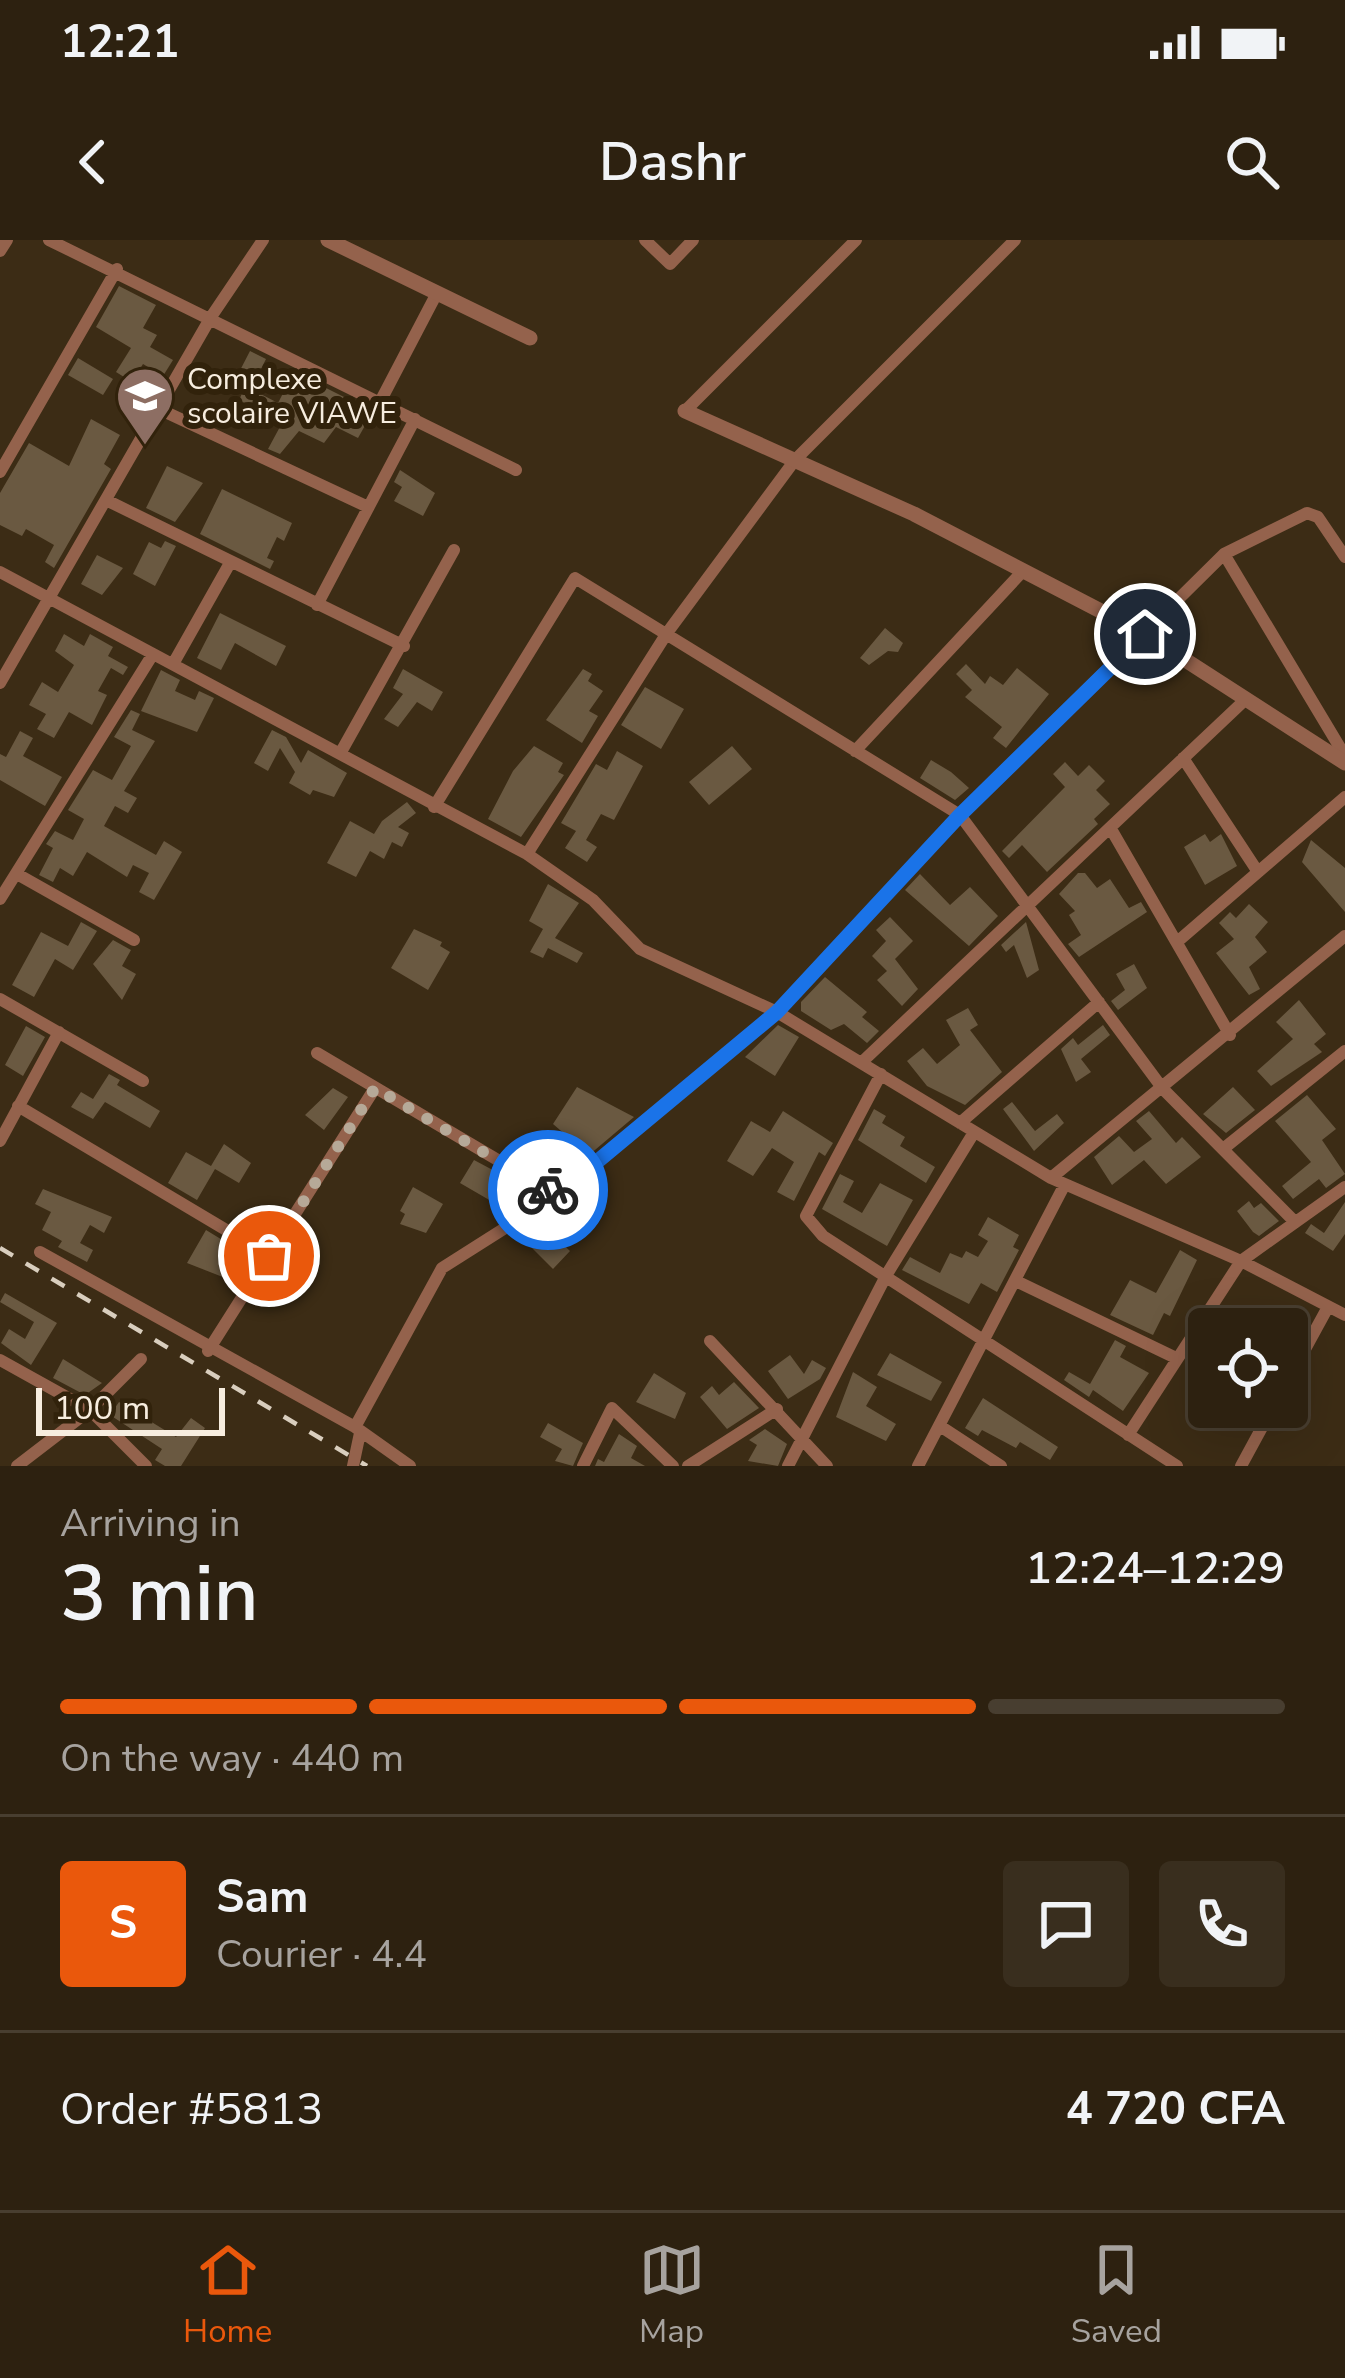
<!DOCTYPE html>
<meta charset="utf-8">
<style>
body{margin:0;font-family:"Nunito Sans",sans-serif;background:#392e1e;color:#f1f3f6;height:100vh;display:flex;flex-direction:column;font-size:45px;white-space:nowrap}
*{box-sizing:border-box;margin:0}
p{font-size:39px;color:#a7a39f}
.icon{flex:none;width:66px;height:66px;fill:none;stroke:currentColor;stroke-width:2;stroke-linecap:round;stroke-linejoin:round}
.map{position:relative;height:1226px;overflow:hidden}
.details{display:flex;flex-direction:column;background:#2d2110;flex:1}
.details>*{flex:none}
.fabs{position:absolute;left:1188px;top:1068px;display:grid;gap:24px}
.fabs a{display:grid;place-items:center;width:120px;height:120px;border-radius:12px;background:#2d2110;box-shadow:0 12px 48px #0002,0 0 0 3px #483e30;font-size:60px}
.scale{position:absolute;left:36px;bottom:30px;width:189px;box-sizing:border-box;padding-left:12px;border:6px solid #f7eddf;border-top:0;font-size:33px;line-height:42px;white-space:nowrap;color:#f7eddf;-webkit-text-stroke:9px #31220b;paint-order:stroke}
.pin{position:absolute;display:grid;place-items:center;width:102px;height:102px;color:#fff;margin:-51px;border:6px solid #fff;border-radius:50%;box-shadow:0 3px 12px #0007}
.courier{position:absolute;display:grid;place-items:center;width:120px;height:120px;margin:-60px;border:9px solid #1a73e8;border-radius:50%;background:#fff;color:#222;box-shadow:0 3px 15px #0007}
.overview em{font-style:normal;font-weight:600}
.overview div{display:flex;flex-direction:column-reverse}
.overview{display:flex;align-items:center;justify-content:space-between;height:204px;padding:0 60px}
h1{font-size:78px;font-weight:600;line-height:90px}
.bar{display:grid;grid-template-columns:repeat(4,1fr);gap:18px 12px;align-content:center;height:144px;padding:0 60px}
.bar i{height:15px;border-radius:9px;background:#483e30}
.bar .selected{background:#ea580c}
.bar p{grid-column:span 4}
.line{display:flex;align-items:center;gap:30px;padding:0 60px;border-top:3px solid #483e30}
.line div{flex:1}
.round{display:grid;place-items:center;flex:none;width:126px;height:126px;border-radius:12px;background:#392e1e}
.status{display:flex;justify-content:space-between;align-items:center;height:84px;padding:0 60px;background:#2d2110;direction:ltr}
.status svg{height:33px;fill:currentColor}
header{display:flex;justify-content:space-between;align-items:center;height:156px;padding:0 60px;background:#2d2110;font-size:54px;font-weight:600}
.dock{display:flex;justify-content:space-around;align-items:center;height:168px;border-top:3px solid #483e30;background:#2d2110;font-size:33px;color:#a7a39f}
.dock a{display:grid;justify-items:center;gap:6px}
.dock .selected{color:#ea580c}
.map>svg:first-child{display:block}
</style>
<div class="status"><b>12:21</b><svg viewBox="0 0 49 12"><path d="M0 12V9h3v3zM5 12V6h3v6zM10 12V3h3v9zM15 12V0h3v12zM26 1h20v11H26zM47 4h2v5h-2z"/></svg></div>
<header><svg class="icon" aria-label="back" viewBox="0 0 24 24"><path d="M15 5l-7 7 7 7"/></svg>Dashr<svg class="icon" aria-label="search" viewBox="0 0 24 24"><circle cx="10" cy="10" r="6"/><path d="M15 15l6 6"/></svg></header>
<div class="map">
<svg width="1345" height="1226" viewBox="0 0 1345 1226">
<rect width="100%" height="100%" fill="#3c2c15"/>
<path fill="#6a5941" d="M119,46L156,65L143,88L157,95L150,107L173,120L163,136L143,124L132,142L116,132L131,108L96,87Z
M250,111L266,119L251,149L278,163L294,132L352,161L347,172L367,182L358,198L336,187L324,203L299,191L280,214L268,209L282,183L239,160L245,147L234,142Z
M78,118L113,139L103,155L68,135Z
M91,179L120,195L104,224L111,229L54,328L45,322L54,305L26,289L22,296L0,285V253L29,203L69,226Z
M167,226L203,243L175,282L146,268Z
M400,230L435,253L423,276L394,261L402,247L394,242Z
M222,249L292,283L284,301L277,297L267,318L274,321L270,329L200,294Z
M165,301L176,306L155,346L133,334L149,302L161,308Z
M97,315L123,328L102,355L81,344Z
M220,373L286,406L276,426L235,403L221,430L197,418Z
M885,388L903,403L898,412L888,411L869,425L860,418Z
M64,394L84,406L90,394L113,407L108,416L128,427L123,435L111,428L98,451L107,455L92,485L69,472L54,498L37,489L46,474L29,465L42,442L58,452L74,425L55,411Z
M966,424L985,444L990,436L1003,445L1017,428L1049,454L1006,508L993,498L1002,487L965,457L972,450L956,434Z
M403,429L443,452L432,471L417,462L398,487L384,479L403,454L393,448Z
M583,429L592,434L588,441L603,451L589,471L598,476L582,503L546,480Z
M161,430L180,440L175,451L195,460L199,451L214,458L197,492L141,471Z
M645,447L684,469L661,509L621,485Z
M131,470L140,474L132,490L155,501L124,551L137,558L128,573L115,566L104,586L156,615L164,601L182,612L154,660L139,652L149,633L133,625L127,637L87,612L73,636L60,628L53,642L39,635L53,608L46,604L55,591L73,600L84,579L68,570L93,530L112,540L131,506L114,497Z
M272,490L286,497L301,523L308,510L347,533L334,557L313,550L310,555L289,543L295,532L280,508L268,531L254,523Z
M20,491L33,498L23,516L62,537L45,566L0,540V514L6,517Z
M534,506L563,523L558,532L564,535L521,597L488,579L513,531Z
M732,506L752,529L709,565L689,542Z
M617,511L643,526L614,580L601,574L586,600L597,607L587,622L565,608L576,591L561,583L596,524L607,530Z
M931,520L951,532L969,548L955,560L920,538Z
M1065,522L1078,536L1089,525L1105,541L1096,550L1110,564L1094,579L1098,584L1047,632L1022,605L1009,618L1002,611L1065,547L1053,534Z
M407,562L416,573L398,587L409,593L402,607L392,602L384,619L370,611L356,637L327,623L350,581L374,594L382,581Z
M1205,594L1210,602L1221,594L1237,626L1205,645L1184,607Z
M1311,600L1345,628V672L1302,622Z
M1078,633H1085L1097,648L1110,639L1129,668L1141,662L1147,672L1079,717L1068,704L1081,695L1069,675L1075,671L1059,654Z
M920,634L950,665L970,647L998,676L969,706L905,650Z
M548,644L579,663L555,698L583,713L577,723L548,708L543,718L530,712L543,689L529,681Z
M1249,664L1268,682L1255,697L1267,712L1249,727L1260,749L1249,755L1216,713L1234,699L1219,683L1230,672L1236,678Z
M890,677L913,701L895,719L918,749L902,766L877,740L887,731L872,716L886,701L876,690Z
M81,682L97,691L73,730L55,719L34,757L12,745L41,692L68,706Z
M1026,682L1039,730L1027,738L1014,705L1006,712L1001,705Z
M414,689L442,702L440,706L450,712L428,750L391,728Z
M113,700L131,710L122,726L136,734L122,760L93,724Z
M1134,724L1147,748L1118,770L1111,761L1125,750L1116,734Z
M825,737L867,772L862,777L879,791L867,803L844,784L831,790L801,771V762Z
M1299,760L1326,794L1314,804L1322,812L1271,846L1257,831L1293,799L1276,782Z
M968,768L978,785L970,790L1002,832L965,865L927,846L907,821L923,808L937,824L960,805L946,780Z
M778,785L799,797L775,836L745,817Z
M1103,785L1110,795L1081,819L1091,832L1076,842L1061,809L1073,798L1078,805Z
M26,786L45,797L23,836L5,825Z
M109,834L120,840L117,845L160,871L150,888L105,862L93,879L71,867L81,852L93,859Z
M577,847L634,877L589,915L553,884Z
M1233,847L1255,870L1226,893L1203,874Z
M333,848L348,857L324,890L305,875Z
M1307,855L1336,889L1322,900L1345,934L1326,948L1319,939L1293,959L1282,946L1311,922L1275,881Z
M1012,862L1035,891L1057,874L1064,883L1034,911L1003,869Z
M874,869L886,876L882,883L905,897L900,906L935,927L926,943L858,900Z
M783,871L833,903L825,916L819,912L794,961L777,952L794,922L772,908L753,936L727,921L751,881L770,892Z
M1149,871L1176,903L1182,897L1201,917L1166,944L1144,920L1112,945L1094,917L1119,896L1134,912L1152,899L1136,881Z
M224,904L251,923L239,943L215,929L197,960L168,943L186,912L211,926Z
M474,920L504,936L491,961L460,943Z
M840,934L854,941L843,962L862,973L880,943L913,960L887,1006L822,969Z
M413,947L443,964L426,993L400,984L405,974L400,971Z
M43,949L112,977L104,993L90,985L80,1003L93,1010L87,1022L58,1007L62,1001L42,990L51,972L35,964Z
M1249,961L1254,968L1261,963L1279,981L1259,996L1253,992L1237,971Z
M1345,962V994L1333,1011L1305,993L1311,984L1324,993Z
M988,977L1019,995L1013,1007L1019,1010L997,1052L981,1043L969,1064L902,1030L910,1017L940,1033L950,1013L962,1018L966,1011L978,1017L988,1001L978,995Z
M541,983L570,1011L553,1029L524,1000Z
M206,990L229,1004L224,1013L249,1026L238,1043L187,1023Z
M1180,1010L1197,1020L1170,1076L1164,1073L1153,1095L1110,1075L1130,1040L1156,1053Z
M5,1053L57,1083L31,1125L1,1103L9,1089L25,1099L34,1082L0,1062Z
M1115,1100L1126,1106L1120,1117L1149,1133L1123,1171L1093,1150L1089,1157L1064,1140L1069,1132L1090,1144Z
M890,1113L942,1142L931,1161L877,1135Z
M790,1115L804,1134L812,1120L826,1128L820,1139L788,1159L768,1131Z
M63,1119L102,1143L85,1155L53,1138Z
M853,1132L877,1147L866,1166L896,1184L886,1201L836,1177Z
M654,1133L686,1153L675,1179L636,1162Z
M734,1142L759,1168L727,1189L700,1157L712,1146L719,1155Z
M983,1158L1058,1207L1050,1220L1020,1202L1016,1208L982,1190L978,1196L965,1188Z
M119,1162L176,1197L191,1178L205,1188L181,1226H165L155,1220L162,1209L110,1175Z
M548,1183L583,1203L573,1226L555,1221L562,1209L540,1197Z
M765,1189L787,1204L778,1226L748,1221L757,1205L749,1200Z
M619,1194L637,1206L631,1218L645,1226H595L598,1219L604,1222Z"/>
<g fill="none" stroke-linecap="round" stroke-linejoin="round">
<path stroke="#94624c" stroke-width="12" d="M49,0L516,230
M645,0L670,24L693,0
M0,11L7,0
M380,162L437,53
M159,169L368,267
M685,171L856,0
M0,232L117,29
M108,261L404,406
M1224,314L1345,516
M0,332L527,614L593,660L640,709L777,772L1051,938L1241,1021L1345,1075
M317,365L415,179
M173,424L230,323
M0,443L211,77L263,0
M855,511L1023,331
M341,512L454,310
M1183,518L1258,632
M434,567L575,338L960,575L1163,849L1295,982
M1111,589L1230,795
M527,614L667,393L795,220L1015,0
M17,634L134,700
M0,659L153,414
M1177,702L1345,557
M0,759L143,841
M317,813L557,955
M862,822L1246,459
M881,834L806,976L823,996L1177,1226
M18,866L270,1016
M960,883L1099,762
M0,901L59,792
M1223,909L1345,811
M1051,938L1345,696
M40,1012L355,1187L410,1226
M1016,1041L1176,1118
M710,1101L827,1226
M208,1111L375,848
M0,1120L90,1170L146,1226
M1287,1142L1328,1067
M940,1186L1001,1226
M355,1187L442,1028L557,955L777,772L960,575L1224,314L1307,273L1318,277L1345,317
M1128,1195L1241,1021L1345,947
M17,1226L90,1170L141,1119
M353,1226L360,1193
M583,1226L612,1168L673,1226
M688,1226L777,1169
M788,1226L887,1034L973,894
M918,1226L1065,944
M1241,1226L1273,1167"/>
<path stroke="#94624c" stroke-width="15" d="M328,0L530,98
M685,171L914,274L1145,394L1345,523"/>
<path stroke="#d9cebe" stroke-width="4.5" stroke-dasharray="15 15" stroke-linecap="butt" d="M0,1008L367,1226"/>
</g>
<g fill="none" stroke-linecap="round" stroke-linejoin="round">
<path stroke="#b6a998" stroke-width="12" stroke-dasharray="0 21.6" d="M269,1016L375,848L548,950"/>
<path stroke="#1a73e8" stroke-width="15" d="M548,950L557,955L777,772L960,575L1145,394"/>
</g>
<defs>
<g id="school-pin" transform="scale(3)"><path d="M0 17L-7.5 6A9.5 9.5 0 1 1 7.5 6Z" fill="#8d6e63" stroke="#31220b"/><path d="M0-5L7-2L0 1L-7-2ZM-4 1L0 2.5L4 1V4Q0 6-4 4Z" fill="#fff"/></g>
</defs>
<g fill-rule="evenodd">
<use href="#school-pin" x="145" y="156"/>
</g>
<g text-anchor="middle" stroke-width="12" stroke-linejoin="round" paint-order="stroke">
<g font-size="30" fill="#f7eddf" stroke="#31220b" text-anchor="start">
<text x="187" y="149">Complexe<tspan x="187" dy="34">scolaire VIAWE</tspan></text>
</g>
</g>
</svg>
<div class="fabs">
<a><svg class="icon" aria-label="locate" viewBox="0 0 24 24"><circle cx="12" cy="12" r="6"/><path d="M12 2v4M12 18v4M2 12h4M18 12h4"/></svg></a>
</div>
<div class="scale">100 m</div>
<div class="pin" style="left:269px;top:1016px;background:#ea580c"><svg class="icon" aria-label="bag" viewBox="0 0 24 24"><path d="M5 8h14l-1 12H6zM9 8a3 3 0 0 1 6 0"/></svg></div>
<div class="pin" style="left:1145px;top:394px;background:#1f2937"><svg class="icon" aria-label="home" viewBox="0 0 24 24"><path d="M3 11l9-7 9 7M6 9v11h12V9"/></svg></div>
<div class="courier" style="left:548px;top:950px"><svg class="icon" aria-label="bike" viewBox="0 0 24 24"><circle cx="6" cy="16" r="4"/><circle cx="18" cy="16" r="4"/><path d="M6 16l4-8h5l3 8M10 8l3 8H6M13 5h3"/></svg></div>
</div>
<section class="details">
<div class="overview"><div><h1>3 min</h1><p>Arriving in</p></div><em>12:24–12:29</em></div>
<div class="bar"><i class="selected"></i><i class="selected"></i><i class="selected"></i><i></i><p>On the way · 440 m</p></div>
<div class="line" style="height:216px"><b class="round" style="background:#ea580c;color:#fff">S</b><div><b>Sam</b><p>Courier · 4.4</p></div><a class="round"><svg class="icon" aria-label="chat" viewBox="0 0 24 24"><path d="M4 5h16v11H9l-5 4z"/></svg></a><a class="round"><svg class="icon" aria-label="phone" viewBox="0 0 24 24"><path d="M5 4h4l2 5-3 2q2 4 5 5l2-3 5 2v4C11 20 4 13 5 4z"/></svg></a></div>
<div class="line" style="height:156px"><div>Order #5813</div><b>4 720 CFA</b></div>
</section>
<nav class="dock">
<a class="selected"><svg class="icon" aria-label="home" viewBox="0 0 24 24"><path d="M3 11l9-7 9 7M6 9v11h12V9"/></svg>Home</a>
<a><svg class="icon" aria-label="map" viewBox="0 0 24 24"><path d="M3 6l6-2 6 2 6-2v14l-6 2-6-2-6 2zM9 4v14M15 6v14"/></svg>Map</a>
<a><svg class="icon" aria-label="saved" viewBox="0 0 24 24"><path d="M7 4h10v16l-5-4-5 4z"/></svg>Saved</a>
</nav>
